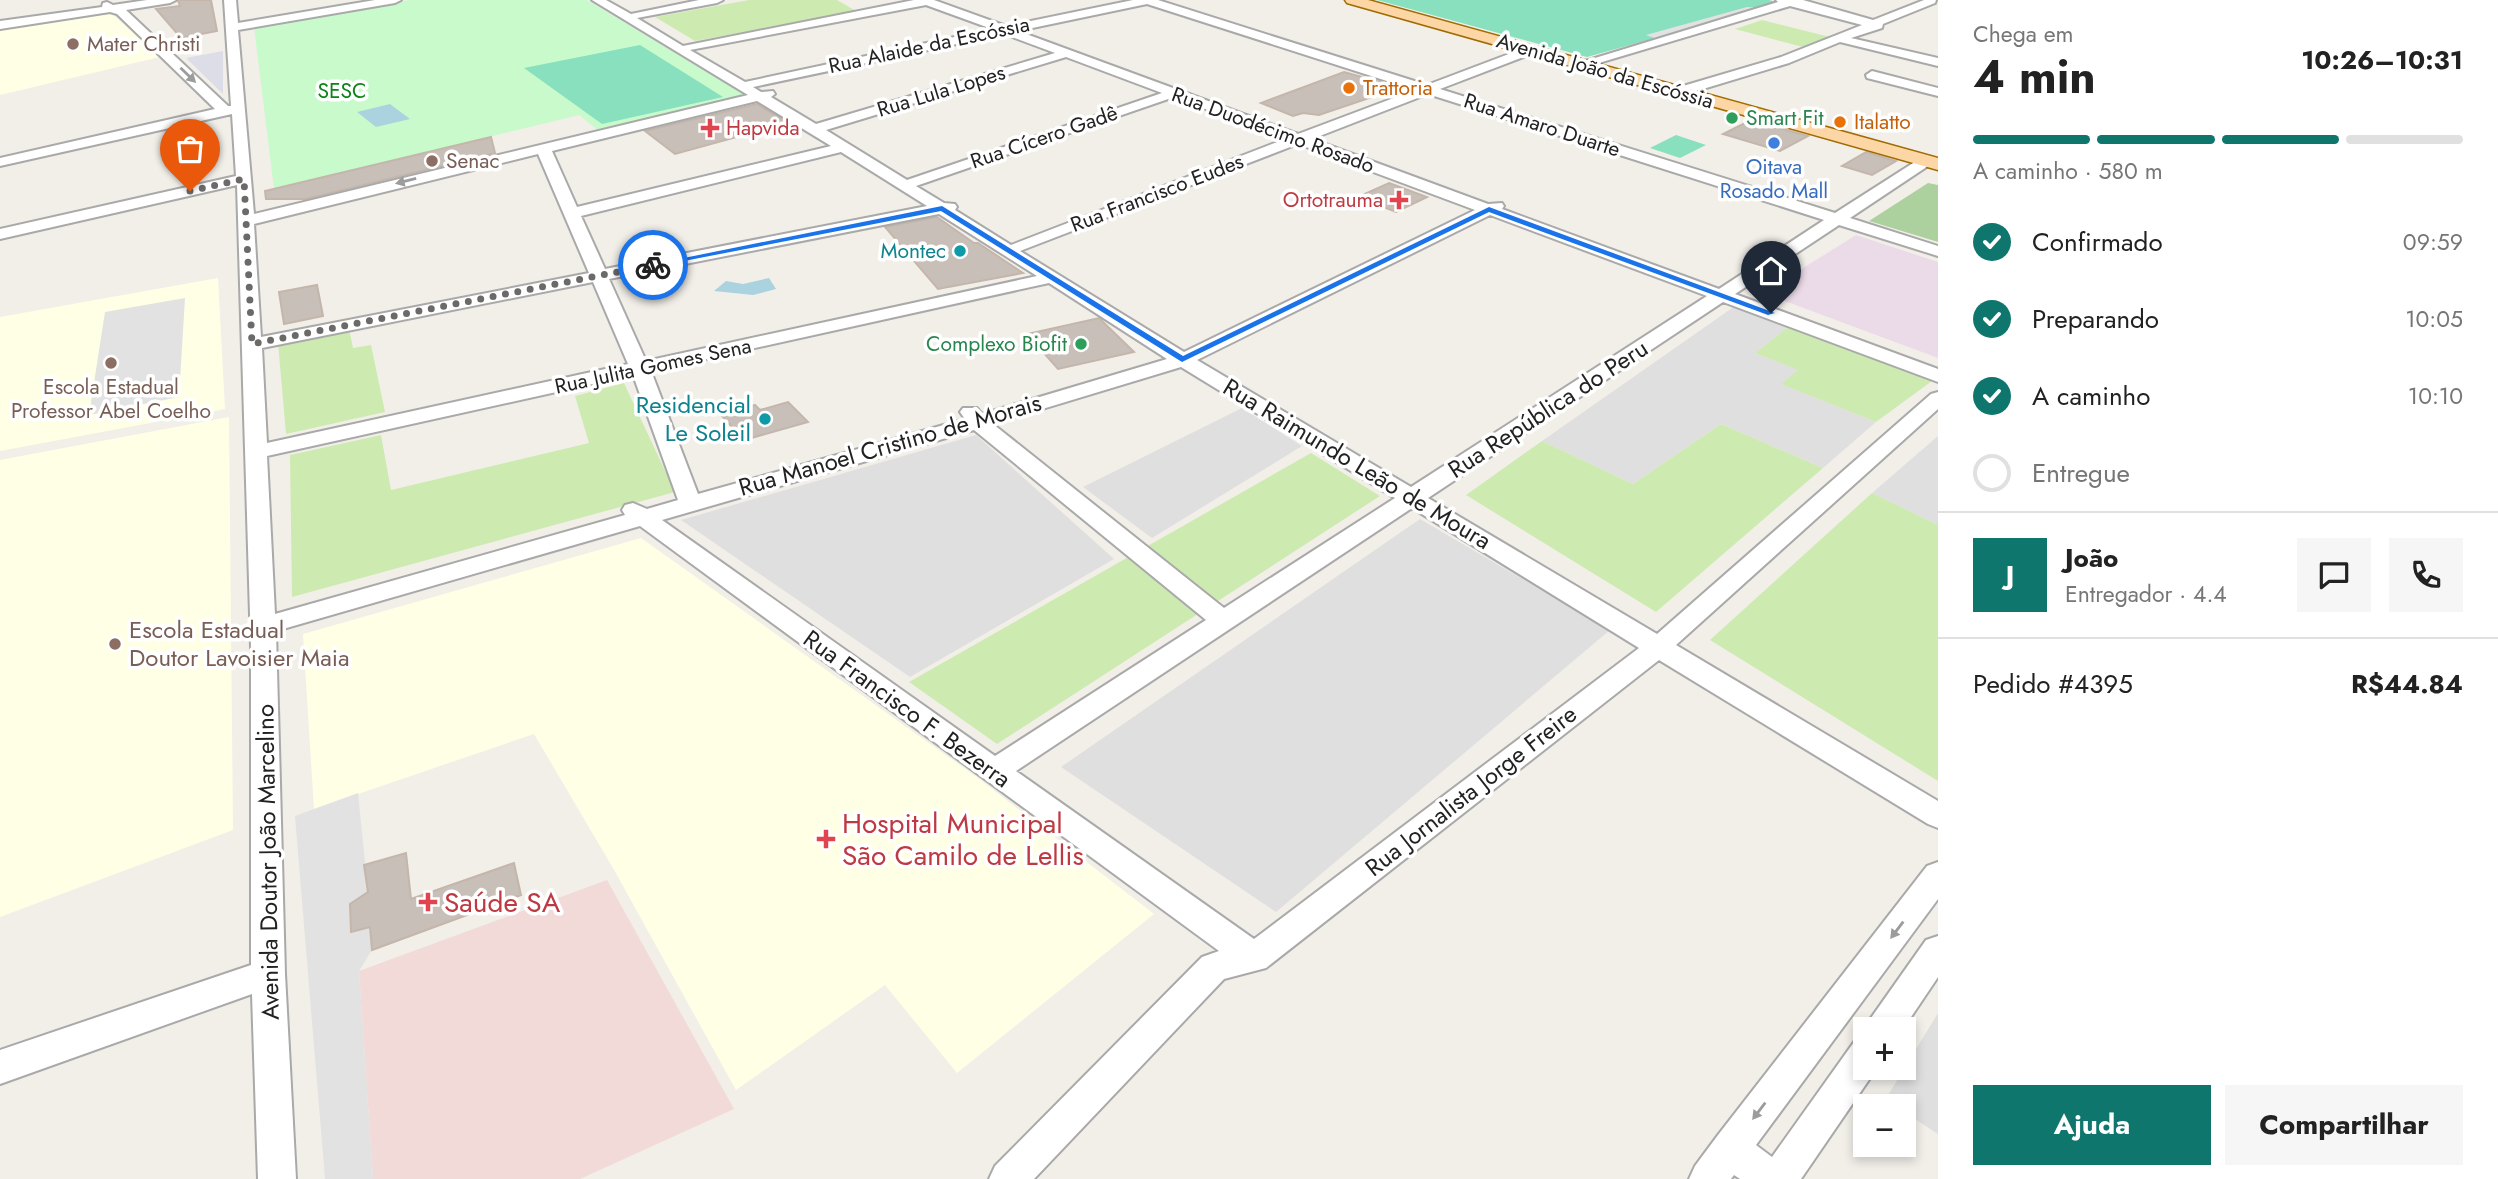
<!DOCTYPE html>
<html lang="pt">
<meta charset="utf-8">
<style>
body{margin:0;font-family:Jost,sans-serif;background:#f6f6f6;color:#222;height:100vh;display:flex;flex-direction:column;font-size:26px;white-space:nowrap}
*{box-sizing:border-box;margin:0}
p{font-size:23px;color:#767676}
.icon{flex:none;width:38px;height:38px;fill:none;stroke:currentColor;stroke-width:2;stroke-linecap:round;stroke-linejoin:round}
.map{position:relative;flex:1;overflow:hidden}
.details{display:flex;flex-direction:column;background:#fff;width:560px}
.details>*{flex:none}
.controls{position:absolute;left:1853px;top:1017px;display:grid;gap:14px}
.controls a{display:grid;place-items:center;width:63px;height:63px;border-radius:0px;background:#fff;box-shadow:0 4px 10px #0003;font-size:35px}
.pin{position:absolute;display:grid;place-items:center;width:60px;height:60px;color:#fff;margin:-72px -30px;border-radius:50% 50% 50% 0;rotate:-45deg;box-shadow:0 0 7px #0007}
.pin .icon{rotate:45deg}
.courier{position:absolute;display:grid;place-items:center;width:70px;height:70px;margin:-35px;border:5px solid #1a73e8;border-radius:50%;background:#fff;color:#222;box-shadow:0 2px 9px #0007}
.overview em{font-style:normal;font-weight:700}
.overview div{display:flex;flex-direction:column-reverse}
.overview{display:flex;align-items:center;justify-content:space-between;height:119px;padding:0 35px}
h1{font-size:46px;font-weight:700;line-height:52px}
.bar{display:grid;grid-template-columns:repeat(4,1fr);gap:10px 7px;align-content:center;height:84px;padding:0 35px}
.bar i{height:9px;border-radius:5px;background:#e0e0e0}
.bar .current{background:#0f766e}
.bar p{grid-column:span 4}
.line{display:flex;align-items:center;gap:18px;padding:0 35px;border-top:2px solid #e0e0e0}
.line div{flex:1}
.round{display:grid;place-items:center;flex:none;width:74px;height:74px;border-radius:0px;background:#f6f6f6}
ol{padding:0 35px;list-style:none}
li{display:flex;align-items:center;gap:21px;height:77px}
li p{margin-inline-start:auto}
li .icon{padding:7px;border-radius:50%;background:#0f766e;color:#fff;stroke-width:4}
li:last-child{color:#767676}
li i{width:38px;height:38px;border:4px solid #e0e0e0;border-radius:50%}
.action{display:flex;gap:14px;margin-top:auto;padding:14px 35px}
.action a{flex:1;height:80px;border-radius:0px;background:#0f766e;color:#fff;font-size:28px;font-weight:700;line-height:80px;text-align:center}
.action a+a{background:#f6f6f6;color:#222}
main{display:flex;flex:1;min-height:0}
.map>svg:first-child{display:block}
</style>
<main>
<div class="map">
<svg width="1938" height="1179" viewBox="0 0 1938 1179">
<rect width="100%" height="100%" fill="#f2efe9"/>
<path fill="#e0dfdf" d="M1735,306L1789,326L1755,353L1799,370L1782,384L1876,422L1823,468L1721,424L1633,484L1542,441Z
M1242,408L1302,446L1152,538L1083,487Z
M976,435L1114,559L910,677L681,520Z
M1938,436V525L1872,493Z
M1420,519L1610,630L1276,912L1061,767Z
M1938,1013V1134L1904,1112V1106H1894L1885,1100Z"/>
<path fill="#f2dad9" d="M607,880L734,1109L580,1179H373L359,971Z"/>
<path fill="#ebdbe8" d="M1856,235L1938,262V358L1763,293Z"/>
<path fill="#ffffe5" d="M110,12L160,57L0,95V28Z
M218,278L225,409L0,451V317Z
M229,417L233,830L0,917V460Z
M641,538L978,778L1154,914L957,1073L885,985L736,1090L613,868L534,734L314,809L303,634Z"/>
<path fill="#cdebb0" d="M749,0H837L856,11L695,41L655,17Z
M1762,20L1830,37L1803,47L1735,29Z
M1789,326L1932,381L1876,422L1781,384L1798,370L1755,353Z
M349,329L353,348L371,345L385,412L286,434L278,343Z
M624,383L675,492L292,597L290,455L381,435L391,490L589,443L575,396Z
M1721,424L1823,468L1656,612L1466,495L1542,441L1633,484Z
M1311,453L1380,496L997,744L909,682Z
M1872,493L1938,525V781L1710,640Z"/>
<path fill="#add19e" d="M1928,183L1938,185V242L1869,221Z"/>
<path fill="#c8facc" d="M409,0H587L748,97L599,131L579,115L274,189L254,27Z"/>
<path fill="#88e0be" d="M1377,0H1769L1781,3L1587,57Z
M640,45L723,97L602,124L524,68Z
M1676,135L1706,145L1680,158L1650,148Z"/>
<path fill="#e2e2e2" d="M1747,7L1763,8L1657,39L1646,35Z
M185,298L179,397L89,415L105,312Z
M358,793L368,892L350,904L351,931L370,927L372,950L359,971L373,1179H325L295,816Z"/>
<path fill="#dddde8" d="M223,51V94L186,58Z"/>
<path fill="#aad3df" d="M390,104L410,119L376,127L357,112Z
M769,278L776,289L753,295L714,291L726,281L743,284Z"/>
<path fill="#c7bfb8" stroke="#c4b6ab" stroke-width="2" d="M178,0H211L217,31L181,38L156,9L180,6Z
M1344,72L1391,85L1385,87L1393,90L1319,115L1303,113L1293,116L1261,103Z
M757,104L788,123L675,154L645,131Z
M1747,122L1758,125L1762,123L1808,136L1780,151L1723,134Z
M491,137L495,153L306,199H266L265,191Z
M1866,152L1896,161L1872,175L1842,166Z
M1389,183L1427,197L1396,212L1358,197Z
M937,217L974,243H978L1023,273L938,289L885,227Z
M317,285L323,316L284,324L279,292Z
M1099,318L1134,352L1058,369L1027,334Z
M788,402L808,422L744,440L722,416L755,405L760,410Z
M406,853L411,899L514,863L521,895L372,950L370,927L351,932L350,904L368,892L364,865Z"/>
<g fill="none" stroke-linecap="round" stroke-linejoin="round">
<g stroke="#a9a9a9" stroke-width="4">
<path id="minor" d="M147,0H176L170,3L126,10L228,106H231L224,0H236L238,23L375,0H401L395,3L238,30L254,214L748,95L592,0H606L631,14L699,0H723L717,3L637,18L683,46L914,0H934L1006,26L1133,0H1158L1427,85L1530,46L1534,47V53L1440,89L1835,213L1921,158H1931L1933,161L1931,164L1850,218L1938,246V256L1839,225L1735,294L1938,369V382L1723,302L1428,498L1657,634L1931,394L1938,392V409L1676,645L1938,801V828L1928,824L1659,660L1266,968L1224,979L1034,1179H989L995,1166L1202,957L1219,951L640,526L276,631L285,974L296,1179H258L252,994L0,1084V1050L251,965V647L237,185L0,239V229L236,176L232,114L0,166V158L215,109L117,14L110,12L0,29V21L102,7L103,3L107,2L113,5ZM1147,4L1415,90L1298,134L1018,31ZM926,5L992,29L745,82L690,50ZM1004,34L1055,53L816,124L771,97L775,94L773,91L761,92L753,87ZM1066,57L1162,93L907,180L826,130ZM1428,94L1824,220L1719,289L1502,209L1504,206L1502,203L1488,204L1312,139ZM1174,97L1285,139L1011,245L955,210L957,207L955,204L944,203L916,186ZM757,101L831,146L577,207L552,151ZM1298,144L1475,210L1184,352L1020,251ZM841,152L927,206L605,269L581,216ZM538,154L589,273L261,337L254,224ZM939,214L1037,276L646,361L609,279ZM1490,215L1707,296L1411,487L1197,360ZM593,282L628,364L267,443L262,348ZM1049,283L1167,359L982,414L977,408H963L960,412L965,419L698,494L651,371ZM1181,367L1395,498L1224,608L993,424ZM633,375L678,500L647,509L633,503L625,505L622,510L625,515L275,614L267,456ZM974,430L1206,620L995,756L662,520ZM1412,508L1639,648L1254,939L1016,771Z
M1776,0H1803L1873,20L1924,0H1936L1935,3L1883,24L1882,28L1851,38L1938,58V66L1840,42L1789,63L1693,92H1683V86L1781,57L1862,25L1790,6L1592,65H1584L1582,62L1778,2Z
M1872,71L1938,88V96L1867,78L1866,75Z
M1938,862V899L1756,1145L1772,1157L1854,1042L1866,1038V1068H1877L1801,1179H1740L1734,1175L1731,1179H1689L1695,1166L1718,1135L1927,866Z
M1938,936V977L1903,1029H1866L1871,1018L1926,940Z"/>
</g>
<g stroke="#a06b00" stroke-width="3">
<path id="major" d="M1345,0H1368L1938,158V170L1347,3Z"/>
</g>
<use href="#minor" fill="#fff" fill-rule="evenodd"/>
<use href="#major" fill="#fcd6a4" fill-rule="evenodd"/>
</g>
<defs><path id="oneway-solid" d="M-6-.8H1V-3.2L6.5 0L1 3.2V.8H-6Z" transform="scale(1.75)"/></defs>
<g fill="#9c9c9c">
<use href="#oneway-solid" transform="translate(188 75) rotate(44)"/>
<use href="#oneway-solid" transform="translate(406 181) rotate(166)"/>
<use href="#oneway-solid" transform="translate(1897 930) rotate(127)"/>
<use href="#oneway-solid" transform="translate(1759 1111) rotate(127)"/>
</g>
<path fill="#1a73e8" d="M942,206L1183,356L1489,207L1775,313L1768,315L1489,212L1182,362L941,211L653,267L649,265Z"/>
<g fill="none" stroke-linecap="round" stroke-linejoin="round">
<path stroke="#6b6a68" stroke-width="7" stroke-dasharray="0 12.6" d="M190,191L244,179L252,344L653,265"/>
</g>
<g fill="#8d6e63" stroke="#fff" stroke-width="2.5">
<circle cx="73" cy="44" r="7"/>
<circle cx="432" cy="161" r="7"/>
<circle cx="111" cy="363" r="7"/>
<circle cx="115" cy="644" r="7"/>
</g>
<g fill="#e8710a" stroke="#fff" stroke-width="2.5">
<circle cx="1349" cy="88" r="7"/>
<circle cx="1840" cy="122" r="7"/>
</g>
<g fill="#2e9e5b" stroke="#fff" stroke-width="2.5">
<circle cx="1732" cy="118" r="7"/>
<circle cx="1081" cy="344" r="7"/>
</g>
<g fill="#e0444e" stroke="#fff" stroke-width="2.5">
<path d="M706.5 117.5h7v7h7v7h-7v7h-7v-7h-7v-7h7z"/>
<path d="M1395.5 189.5h7v7h7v7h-7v7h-7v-7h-7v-7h7z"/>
<path d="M822.5 828.5h7v7h7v7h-7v7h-7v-7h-7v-7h7z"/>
<path d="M424.5 891.5h7v7h7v7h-7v7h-7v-7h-7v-7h7z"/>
</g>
<circle fill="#3f7fe0" stroke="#fff" stroke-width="2.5" cx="1774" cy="143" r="7"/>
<g fill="#0f9aa8" stroke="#fff" stroke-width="2.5">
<circle cx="960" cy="251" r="7"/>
<circle cx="765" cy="419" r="7"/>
</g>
<g text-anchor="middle" stroke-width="7" stroke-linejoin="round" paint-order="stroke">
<g font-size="21" fill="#785e54" stroke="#fff" text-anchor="start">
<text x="87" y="51">Mater Christi</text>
<text x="446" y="168">Senac</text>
<text x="111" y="394" text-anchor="middle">Escola Estadual<tspan x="111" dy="24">Professor Abel Coelho</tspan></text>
</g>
<g font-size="21" fill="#222" stroke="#fff">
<text transform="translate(929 45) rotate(-12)" y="7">Rua Alaide da Escóssia</text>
<text transform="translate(1605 71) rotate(16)" y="7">Avenida João da Escóssia</text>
<text transform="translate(941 91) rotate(-17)" y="7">Rua Lula Lopes</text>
<text transform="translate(1542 125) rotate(18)" y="7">Rua Amaro Duarte</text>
<text transform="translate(1273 130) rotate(20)" y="7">Rua Duodécimo Rosado</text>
<text transform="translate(1044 137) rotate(-19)" y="7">Rua Cícero Gadê</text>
<text transform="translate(1157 193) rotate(-21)" y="7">Rua Francisco Eudes</text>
<text transform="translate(653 366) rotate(-12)" y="7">Rua Julita Gomes Sena</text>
</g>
<g font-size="21" fill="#c56008" stroke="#fff" text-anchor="start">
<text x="1363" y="95">Trattoria</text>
<text x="1854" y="129">Italatto</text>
</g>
<g font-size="21" fill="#0c8416" stroke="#fff">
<text x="342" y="98">SESC</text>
</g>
<g font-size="21" fill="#27864d" stroke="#fff" text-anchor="start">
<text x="1746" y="125">Smart Fit</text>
<text x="1067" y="351" text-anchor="end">Complexo Biofit</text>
</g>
<g font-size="21" fill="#be3a42" stroke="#fff" text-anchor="start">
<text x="726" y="135">Hapvida</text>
<text x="1383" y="207" text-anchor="end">Ortotrauma</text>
</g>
<g font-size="21" fill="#366cbe" stroke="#fff">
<text x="1774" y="174">Oitava<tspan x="1774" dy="24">Rosado Mall</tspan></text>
</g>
<g font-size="21" fill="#0d838f" stroke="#fff" text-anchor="end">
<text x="946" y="258">Montec</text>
</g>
<g font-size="24" fill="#0d838f" stroke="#fff" text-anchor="end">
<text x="751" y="413">Residencial<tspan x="751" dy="28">Le Soleil</tspan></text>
</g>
<g font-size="24" fill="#222" stroke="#fff">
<text transform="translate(1548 409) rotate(-33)" y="8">Rua República do Peru</text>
<text transform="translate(890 445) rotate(-16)" y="8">Rua Manoel Cristino de Morais</text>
<text transform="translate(1357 464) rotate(31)" y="8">Rua Raimundo Leão de Moura</text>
<text transform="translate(907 709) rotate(36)" y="8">Rua Francisco F. Bezerra</text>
<text transform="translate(1471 791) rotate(-38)" y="8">Rua Jornalista Jorge Freire</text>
<text transform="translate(268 862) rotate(-91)" y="8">Avenida Doutor João Marcelino</text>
</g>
<g font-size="24" fill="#785e54" stroke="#fff" text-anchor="start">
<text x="129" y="638">Escola Estadual<tspan x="129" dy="28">Doutor Lavoisier Maia</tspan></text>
</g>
<g font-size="28" fill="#be3a42" stroke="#fff" text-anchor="start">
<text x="842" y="833">Hospital Municipal<tspan x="842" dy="32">São Camilo de Lellis</tspan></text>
<text x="444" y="912">Saúde SA</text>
</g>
</g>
</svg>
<div class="controls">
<a>+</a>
<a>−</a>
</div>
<div class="pin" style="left:190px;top:191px;background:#ea580c"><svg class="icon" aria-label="bag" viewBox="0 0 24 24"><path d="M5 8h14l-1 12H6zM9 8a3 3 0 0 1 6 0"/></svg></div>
<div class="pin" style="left:1771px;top:313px;background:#1f2937"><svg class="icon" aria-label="home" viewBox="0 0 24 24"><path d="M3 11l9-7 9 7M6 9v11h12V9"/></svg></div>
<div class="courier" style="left:653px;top:265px"><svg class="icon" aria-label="bike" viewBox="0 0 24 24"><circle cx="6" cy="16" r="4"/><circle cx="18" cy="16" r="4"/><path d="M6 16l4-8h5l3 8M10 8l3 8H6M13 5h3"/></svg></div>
</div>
<section class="details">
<div class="overview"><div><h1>4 min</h1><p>Chega em</p></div><em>10:26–10:31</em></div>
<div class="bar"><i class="current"></i><i class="current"></i><i class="current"></i><i></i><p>A caminho · 580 m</p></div>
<ol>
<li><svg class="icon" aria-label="check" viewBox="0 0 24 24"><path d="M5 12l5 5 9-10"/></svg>Confirmado<p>09:59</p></li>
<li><svg class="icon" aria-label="check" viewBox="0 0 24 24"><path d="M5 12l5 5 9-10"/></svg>Preparando<p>10:05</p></li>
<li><svg class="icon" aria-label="check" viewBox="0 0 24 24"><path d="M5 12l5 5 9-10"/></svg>A caminho<p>10:10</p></li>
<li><i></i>Entregue</li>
</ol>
<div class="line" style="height:126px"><b class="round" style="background:#0f766e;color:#fff">J</b><div><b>João</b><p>Entregador · 4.4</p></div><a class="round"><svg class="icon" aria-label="chat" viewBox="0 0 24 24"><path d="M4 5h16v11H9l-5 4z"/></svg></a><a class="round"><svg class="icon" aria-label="phone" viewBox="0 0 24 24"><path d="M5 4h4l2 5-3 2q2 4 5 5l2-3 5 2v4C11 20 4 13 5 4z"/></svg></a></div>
<div class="line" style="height:91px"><div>Pedido #4395</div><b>R$44.84</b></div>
<div class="action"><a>Ajuda</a><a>Compartilhar</a></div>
</section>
</main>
